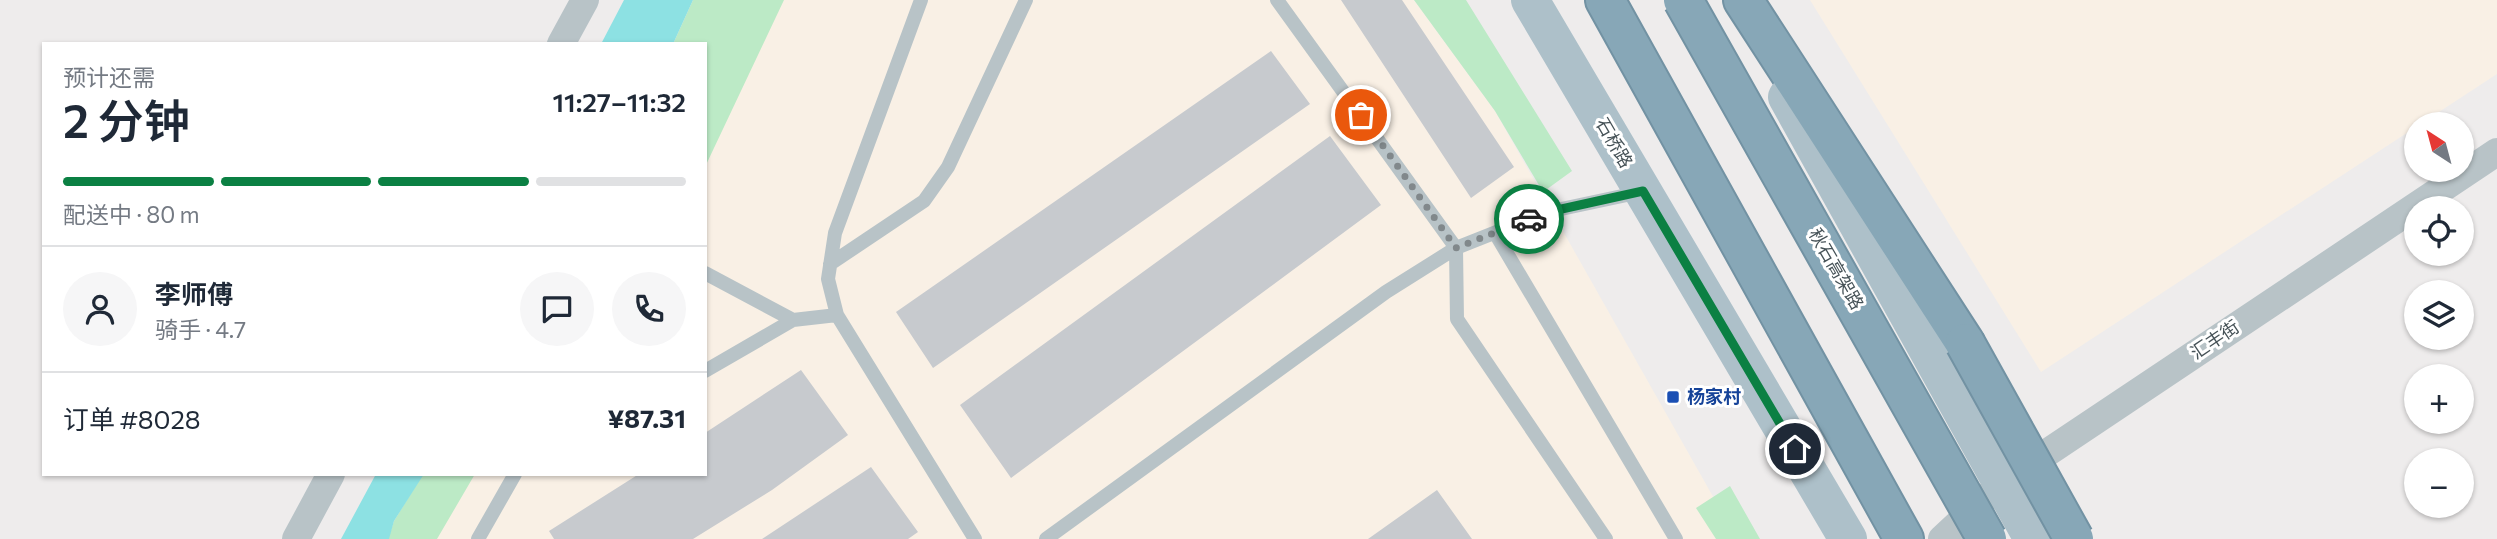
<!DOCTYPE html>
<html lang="zh">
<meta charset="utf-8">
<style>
body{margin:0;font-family:Commissioner,"Noto Sans SC",sans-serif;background:#f6f6f7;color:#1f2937;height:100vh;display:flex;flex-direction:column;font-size:26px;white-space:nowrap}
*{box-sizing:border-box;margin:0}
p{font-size:23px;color:#747a83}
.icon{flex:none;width:38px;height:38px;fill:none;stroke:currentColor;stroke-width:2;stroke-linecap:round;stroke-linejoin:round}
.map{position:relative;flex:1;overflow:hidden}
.drawer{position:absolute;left:42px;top:42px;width:665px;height:434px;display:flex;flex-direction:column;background:#fff;border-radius:0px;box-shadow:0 2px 5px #0004}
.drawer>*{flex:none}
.needle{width:46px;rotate:324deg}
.fabs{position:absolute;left:2404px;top:112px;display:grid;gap:14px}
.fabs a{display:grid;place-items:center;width:70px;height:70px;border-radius:50%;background:#fff;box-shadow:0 2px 5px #0004;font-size:35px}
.pin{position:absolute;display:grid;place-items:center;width:60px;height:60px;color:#fff;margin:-30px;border:4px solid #fff;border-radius:50%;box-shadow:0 2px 7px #0007}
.courier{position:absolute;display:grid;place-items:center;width:70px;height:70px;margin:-35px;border:5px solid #0b8043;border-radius:50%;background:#fff;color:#222;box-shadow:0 2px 9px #0007}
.overview em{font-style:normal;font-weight:600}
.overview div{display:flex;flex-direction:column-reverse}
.overview{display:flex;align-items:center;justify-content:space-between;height:119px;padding:0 21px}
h1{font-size:46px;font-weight:600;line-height:52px}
.bar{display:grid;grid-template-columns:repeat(4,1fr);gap:10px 7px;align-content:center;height:84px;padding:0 21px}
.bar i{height:9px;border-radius:5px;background:#e0e1e3}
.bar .on{background:#0b8043}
.bar p{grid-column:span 4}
.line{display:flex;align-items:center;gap:18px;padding:0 21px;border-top:2px solid #e0e1e3}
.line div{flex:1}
.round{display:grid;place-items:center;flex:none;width:74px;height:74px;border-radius:37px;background:#f6f6f7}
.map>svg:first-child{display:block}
</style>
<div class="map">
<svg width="2497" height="539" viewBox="0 0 2497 539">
<rect width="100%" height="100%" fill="#eeecec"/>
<path fill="#f9f0e5" d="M693,0H1414L1495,111L1737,539H389L424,474H705V44H673Z
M1810,0H2497V74L2041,372Z"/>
<path fill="#bceac6" d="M693,0H784L705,167V44H673Z
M1414,0H1466L1572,171L1543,192L1495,111Z
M423,474H475L437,539H388L394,521Z
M1730,486L1760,539H1716L1696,508Z"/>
<path fill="#8de1e3" d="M624,0H693L673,44H601Z
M376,474H424L394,521L389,539H341Z"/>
<path fill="#c7cace" d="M1341,0H1402L1514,167L1471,198Z
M1271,51L1310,104L933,368L896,312Z
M1330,136L1381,205L1011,478L960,405Z
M801,370L848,435L772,490L693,539H554L549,531L639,474H705V433Z
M871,467L918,532L908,539H762Z
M1437,490L1472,539H1368Z"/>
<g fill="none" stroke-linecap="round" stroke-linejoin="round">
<g stroke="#7292a3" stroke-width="42">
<path id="highway" d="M1605,0L1904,539
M1743,0L1965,343"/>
</g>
<path stroke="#b8c3c7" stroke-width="14" d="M921,0L835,233L828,279L837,315L975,539
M1277,0L1456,248L1457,319L1606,539
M1495,233L1676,539
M830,264L924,201L948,167L1026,0
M705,273L793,320L837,315
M705,371L793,320
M478,539L515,474
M1046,539L1386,292L1456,248L1547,212L1641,192"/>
<path stroke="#b8c3c7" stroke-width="28" d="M561,44L585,0
M296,539L331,474
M1942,539L2002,483L2497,152"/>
<path stroke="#adc0c9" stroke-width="38" d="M1530,0L1848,539
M1787,97L2033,539"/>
<use href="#highway" stroke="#87a7b7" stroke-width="38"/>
<g stroke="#7292a3" stroke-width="42" stroke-linecap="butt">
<path id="highway-bridge" d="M1683,0L1987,539
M1965,343L2074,539"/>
</g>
<use href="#highway-bridge" stroke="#87a7b7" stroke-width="38"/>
</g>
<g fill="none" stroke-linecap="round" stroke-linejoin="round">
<path stroke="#81888b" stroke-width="7" stroke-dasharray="0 12.6" d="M1361,115L1456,248L1529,219"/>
<path stroke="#0b8043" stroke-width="9" d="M1529,219L1548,212L1643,191L1795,449"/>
</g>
<rect fill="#1a4fb4" stroke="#fff" stroke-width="2.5" x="1666" y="390" width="14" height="14" rx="3.5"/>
<g text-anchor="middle" stroke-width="6" stroke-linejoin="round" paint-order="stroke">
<g font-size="18" fill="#465257" stroke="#fff">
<text transform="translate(1614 143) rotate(60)" y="6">石桥路</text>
<text transform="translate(1836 269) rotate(60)" y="6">秋石高架路</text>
<text transform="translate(2215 340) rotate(-34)" y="6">汇丰街</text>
</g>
<g font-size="18" font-weight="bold" fill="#164399" stroke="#fff" text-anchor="start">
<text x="1687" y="403">杨家村</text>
</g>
</g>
</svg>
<div class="fabs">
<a><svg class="needle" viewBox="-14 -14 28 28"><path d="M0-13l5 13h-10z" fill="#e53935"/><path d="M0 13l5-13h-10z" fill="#747a83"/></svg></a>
<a><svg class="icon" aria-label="locate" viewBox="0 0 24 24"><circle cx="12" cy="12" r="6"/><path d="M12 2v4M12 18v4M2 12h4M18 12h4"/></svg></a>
<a><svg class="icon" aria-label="layers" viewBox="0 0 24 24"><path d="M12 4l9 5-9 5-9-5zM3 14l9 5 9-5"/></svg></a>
<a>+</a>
<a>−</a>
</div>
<div class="pin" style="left:1361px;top:115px;background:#ea580c"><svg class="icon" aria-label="bag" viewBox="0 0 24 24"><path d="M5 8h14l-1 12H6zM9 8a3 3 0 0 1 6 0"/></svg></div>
<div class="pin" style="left:1795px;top:449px;background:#1f2937"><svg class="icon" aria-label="home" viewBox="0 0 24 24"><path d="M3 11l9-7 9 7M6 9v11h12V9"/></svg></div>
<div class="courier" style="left:1529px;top:219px"><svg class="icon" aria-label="car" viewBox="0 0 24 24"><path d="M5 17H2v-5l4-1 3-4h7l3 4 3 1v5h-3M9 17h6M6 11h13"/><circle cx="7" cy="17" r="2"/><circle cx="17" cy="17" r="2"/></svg></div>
<section class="drawer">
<div class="overview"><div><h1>2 分钟</h1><p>预计还需</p></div><em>11:27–11:32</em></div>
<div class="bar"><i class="on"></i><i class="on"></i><i class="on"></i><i></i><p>配送中 · 80 m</p></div>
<div class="line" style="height:126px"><a class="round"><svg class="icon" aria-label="person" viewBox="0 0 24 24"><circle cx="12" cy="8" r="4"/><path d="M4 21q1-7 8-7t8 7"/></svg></a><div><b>李师傅</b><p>骑手 · 4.7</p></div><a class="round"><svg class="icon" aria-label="chat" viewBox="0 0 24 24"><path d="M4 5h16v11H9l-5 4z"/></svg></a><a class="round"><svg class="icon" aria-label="phone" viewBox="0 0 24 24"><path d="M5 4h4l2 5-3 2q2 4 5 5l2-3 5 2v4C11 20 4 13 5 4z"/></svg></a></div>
<div class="line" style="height:91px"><div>订单 #8028</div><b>¥87.31</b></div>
</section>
</div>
